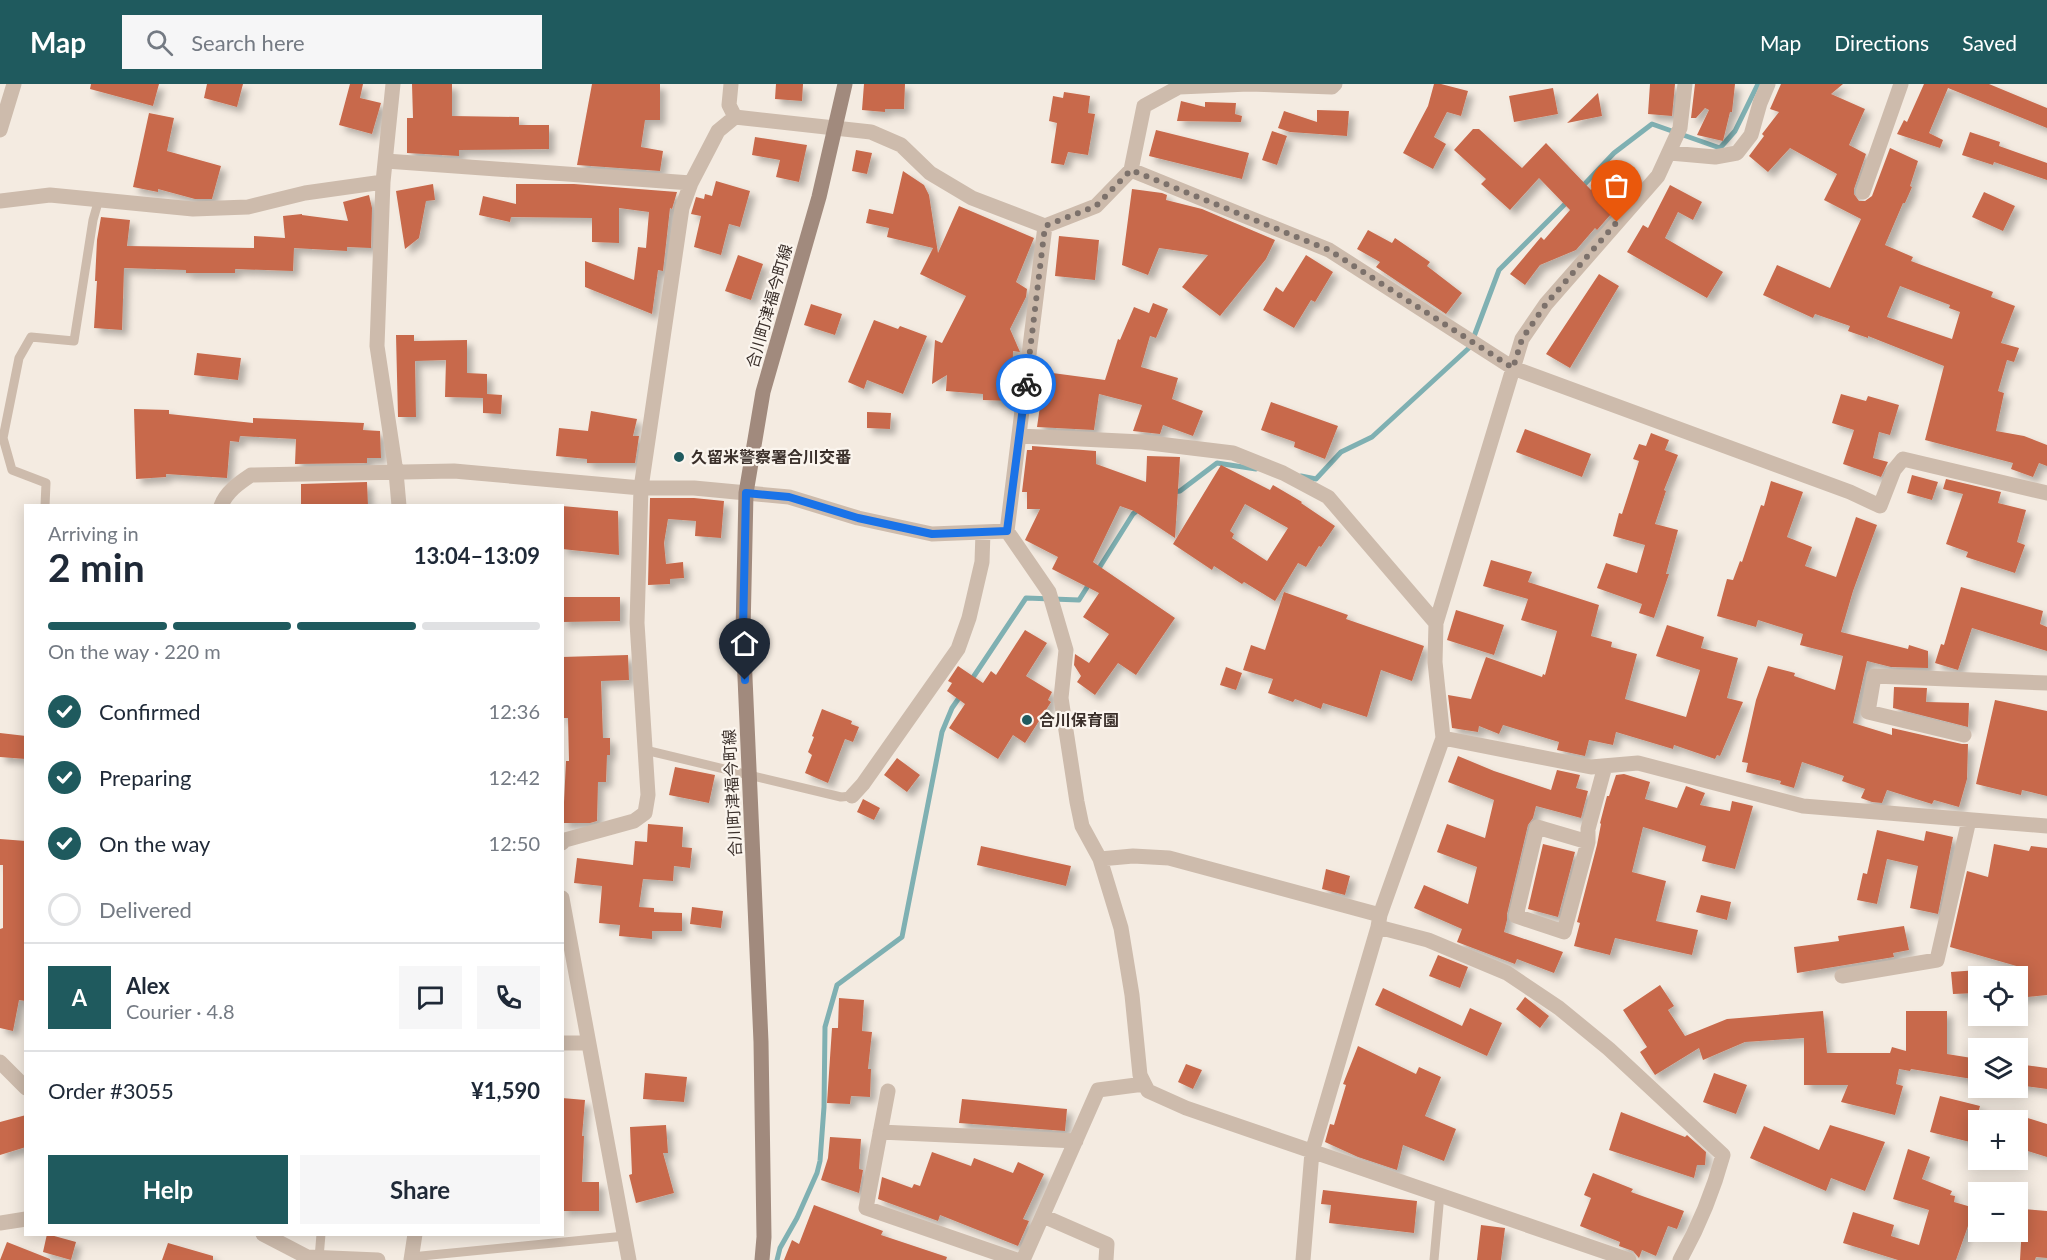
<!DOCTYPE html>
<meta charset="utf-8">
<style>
body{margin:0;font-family:Lato,"Noto Sans JP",sans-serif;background:#f6f6f7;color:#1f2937;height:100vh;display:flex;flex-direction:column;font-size:22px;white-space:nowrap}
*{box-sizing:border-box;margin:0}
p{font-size:20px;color:#747a83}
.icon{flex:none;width:33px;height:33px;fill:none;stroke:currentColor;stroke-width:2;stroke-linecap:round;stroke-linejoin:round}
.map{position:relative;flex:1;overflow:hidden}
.drawer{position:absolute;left:24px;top:420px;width:540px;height:732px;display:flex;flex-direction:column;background:#fff;border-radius:0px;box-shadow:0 3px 15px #0003}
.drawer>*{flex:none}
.buttons{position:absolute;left:1968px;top:882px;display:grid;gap:12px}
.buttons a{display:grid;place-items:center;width:60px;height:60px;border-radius:0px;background:#fff;box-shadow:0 3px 15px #0003;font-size:30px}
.pin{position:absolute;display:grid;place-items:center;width:51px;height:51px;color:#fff;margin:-62px -26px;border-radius:50% 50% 50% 0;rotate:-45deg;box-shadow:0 0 6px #0007}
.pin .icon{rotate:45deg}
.courier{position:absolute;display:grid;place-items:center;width:60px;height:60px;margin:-30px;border:4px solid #1a73e8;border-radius:50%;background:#fff;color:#222;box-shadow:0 2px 8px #0007}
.summary em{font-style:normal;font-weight:700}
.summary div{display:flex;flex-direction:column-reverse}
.summary{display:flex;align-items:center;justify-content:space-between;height:102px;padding:0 24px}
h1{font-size:39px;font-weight:700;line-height:45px}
.bar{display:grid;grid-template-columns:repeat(4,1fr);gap:9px 6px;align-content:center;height:72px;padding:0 24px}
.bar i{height:8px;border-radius:4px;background:#e0e1e3}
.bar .on{background:#1f5a5e}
.bar p{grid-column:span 4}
.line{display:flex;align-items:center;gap:15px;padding:0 24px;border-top:2px solid #e0e1e3}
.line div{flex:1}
.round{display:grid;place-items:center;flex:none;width:63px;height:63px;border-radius:0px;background:#f6f6f7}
ol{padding:0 24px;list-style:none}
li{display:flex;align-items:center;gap:18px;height:66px}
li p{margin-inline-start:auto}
li .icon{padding:6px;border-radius:50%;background:#1f5a5e;color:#fff;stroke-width:4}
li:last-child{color:#747a83}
li i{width:33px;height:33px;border:3px solid #e0e1e3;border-radius:50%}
.action{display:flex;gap:12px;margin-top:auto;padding:12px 24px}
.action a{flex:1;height:69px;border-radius:0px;background:#1f5a5e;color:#fff;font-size:24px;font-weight:700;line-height:69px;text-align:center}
.action a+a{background:#f6f6f7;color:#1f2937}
header{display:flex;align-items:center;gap:36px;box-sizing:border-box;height:84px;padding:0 30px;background:#1f5a5e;color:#fff}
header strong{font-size:28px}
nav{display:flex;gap:33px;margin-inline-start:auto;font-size:21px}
.search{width:420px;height:54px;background:#f6f6f7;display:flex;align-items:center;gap:15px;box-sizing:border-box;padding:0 21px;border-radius:0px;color:#747a83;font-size:22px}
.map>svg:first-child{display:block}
</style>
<header>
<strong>Map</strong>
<div class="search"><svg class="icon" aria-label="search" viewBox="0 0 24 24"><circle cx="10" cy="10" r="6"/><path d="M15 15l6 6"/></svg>Search here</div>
<nav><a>Map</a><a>Directions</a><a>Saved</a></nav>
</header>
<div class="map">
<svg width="2047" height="1176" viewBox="0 0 2047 1176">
<defs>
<filter id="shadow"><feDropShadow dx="5.5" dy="5.5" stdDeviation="3" flood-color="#0004"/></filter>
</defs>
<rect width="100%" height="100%" fill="#f4ebe1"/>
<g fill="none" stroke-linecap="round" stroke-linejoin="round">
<path stroke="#7fb0b2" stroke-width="5" d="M1580,105L1614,69L1652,40L1720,64L1735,47L1758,0
M1301,392L1316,395L1341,368L1372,353L1470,263L1499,186L1569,116
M1173,408L1180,407L1217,379L1256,385
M1096,489L1133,430L1139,425
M970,598L1026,514L1079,516L1091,497
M777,1176L780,1164L797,1134L817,1089L820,1077L824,1023L825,943L837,901L902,853L942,648L952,624L961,611"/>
</g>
<path fill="#c8694b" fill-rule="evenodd" filter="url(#shadow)" d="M91,0H159L153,22L90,5Z
M207,0H243L237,23L204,14Z
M350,0H363L360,14L381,19L372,50L339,41Z
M412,0H452V32L519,33V41H549V65L459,66V72L407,69V34H413Z
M592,0H660V36H645L641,63L663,67L660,87L577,81Z
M776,0H803L802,17L775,15Z
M864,0H905L904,25H885V28L862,26Z
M1434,0H1441L1468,7L1461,32L1447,28L1434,53L1446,60L1433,85L1403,69L1428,22Z
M1650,0H1675L1672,32L1648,30Z
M1695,0H1735L1732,28H1730L1723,57L1697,51L1709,26L1705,24L1696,34H1691Z
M1781,0H1843L1831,10L1865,25L1849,61L1866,70L1854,105V110L1859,117H1865L1872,112L1890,64L1918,77L1910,102L1912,103L1905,119H1903L1885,161L1913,173L1911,177L1993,208L1991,213L2015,222L2001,259L2019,264L2014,278L2007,276L1998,307L2004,309L1996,347L2024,352L2047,361V382L2039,379L2033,393L2011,385L2013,379L1925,356L1944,282L1868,252V254L1848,247L1850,242L1815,230L1813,234L1763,211L1777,181L1830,204L1861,135L1824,116L1837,90L1790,64L1768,88L1749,72L1764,52L1762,50L1779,28L1770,25ZM1900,202L1950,221L1949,224L1960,228L1952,255L1887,233Z
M1924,0H1989L2047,24V44L1948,4L1929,49L1943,56L1940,64L1897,50L1904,36L1907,38Z
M1553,4L1558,30L1514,38L1509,12Z
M1064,8L1090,12L1088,29L1095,30L1088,71L1068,68L1064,81L1051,79L1057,39L1049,37L1053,12L1063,14Z
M1598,9L1602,32L1567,39Z
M1181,17L1205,23V18L1236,19L1235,30L1242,32L1241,38L1177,37Z
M1317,26L1349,27L1347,52L1290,48L1278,44L1284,27L1317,38Z
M149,29L174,34L167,67L221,82L212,115H195L158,105V108L133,103Z
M1473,45H1479L1522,84L1546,59L1591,106L1616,77L1640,97L1597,146L1595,144L1576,166L1540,181L1525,201L1510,190L1541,153L1544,156L1570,126L1539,94L1510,126L1481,100L1486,95L1454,66Z
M1156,46L1249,69L1242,95L1149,72Z
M1272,47L1287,52L1277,81L1262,76Z
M1970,48L2000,58L1999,62L2047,79V96L1994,78L1993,81L1962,71Z
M755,53L807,61L799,98L776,93L780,76L752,71Z
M856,66L872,69L867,90L852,87Z
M903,87L924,101L929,111L938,169L959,122L1034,154L1016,198L1027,205L1026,213L1010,245L1020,268L1013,267L1012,317L983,316V310L946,307L947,291L932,300L935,256L942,259L966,212L920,190L933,164L887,153L889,144L866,139L869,125L893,130Z
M716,97L750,107L740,143L729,140L721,171L694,163L701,132L691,130L696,113L704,115L705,110L712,112Z
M433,100L435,116L426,117L419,154L405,165L396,107Z
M516,100H574L677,108L672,125L670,124L663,187L658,186L652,230L585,203V177L634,196L638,163L646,164L649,128L619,124V159L592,158V134L511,133L510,138L479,131L483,112L516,120Z
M1670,101L1702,118L1693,136L1678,128L1665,154L1723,188L1707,214L1627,168L1643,141L1648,144Z
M1132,105L1162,109L1167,111L1166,116L1202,125L1275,156L1266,175L1220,232L1182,203L1208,171L1159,164L1148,191L1122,181Z
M1984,108L2015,122L2003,147L1972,133Z
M369,111L372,124L371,164L347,163V167L294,164L293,187L235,185V189H186V186L124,184L122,246L94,244L97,197H95L97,156L101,133L130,136L127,162L254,164V152L285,154L283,132L302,130V131L348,137L343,118Z
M1368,146L1392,159L1395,154L1430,178L1427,182L1462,209L1446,230L1376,183L1380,178L1357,165Z
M1059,152L1099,156L1095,196L1055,192Z
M738,171L763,180L751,216L725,207Z
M1306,171L1333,188L1315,218L1311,216L1294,244L1263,226L1276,203L1283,208Z
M1599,190L1619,202L1570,284L1546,270Z
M1153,219L1168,225L1156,254L1150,252L1141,283L1178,294L1172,315L1203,327L1193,352L1163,341L1160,350L1133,347L1142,321L1099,310L1094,346L1037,343L1045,288L1105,296L1118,255L1120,256L1134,223L1149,229Z
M811,220L842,230L835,251L804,241Z
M874,236L898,245L900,242L927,252L903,310L867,296L864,305L848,298Z
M396,251H414V257L467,256V289L487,290V310L502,311L501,330L483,329V314L445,313L446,276L415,277L416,333H398Z
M197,269L241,274L238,296L194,291Z
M1841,310L1866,317L1868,312L1899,321L1890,351L1879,348L1873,374L1888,378L1881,393L1843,380L1854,346L1832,339Z
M1271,318L1338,342L1325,375L1294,363L1295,358L1261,346Z
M134,325L169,326V330L253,339V334L364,339L363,346L380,347L381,374H367V379L295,380L296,355L240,352L239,358L230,357L227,394L166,390V393L136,395Z
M591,327L637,335L633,352H639L635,379H587V375L556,372L559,344L588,347Z
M867,328L891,329L890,345L867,344Z
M1525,345L1591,370L1582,393L1516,368Z
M1651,349L1669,356L1665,366L1678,371L1664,406L1666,407L1655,440L1678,446L1666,490H1669L1654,534L1639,529L1642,520L1597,504L1606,479L1637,489L1645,461L1613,452L1619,429L1622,430L1639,377L1633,375L1639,360L1646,362Z
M1032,362L1096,367V380L1146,398L1147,372L1180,373L1175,454L1134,427L1120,422L1093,478L1175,534L1136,591L1118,579L1095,611L1077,598L1081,592L1074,581L1075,570L1089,579L1109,550L1083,533L1099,509L1052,485L1058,473L1025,456L1040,425H1027V408H1022L1027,366H1032Z
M1221,381L1270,406L1273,401L1302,418L1301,419L1335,442L1321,463L1319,462L1306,483L1298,479L1275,517L1244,498L1242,500L1214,482L1212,486L1173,460ZM1245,420L1288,444L1267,477L1232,454L1234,450L1230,447Z
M1912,391L1938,398L1932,416L1907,409Z
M1946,395L2001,408L1998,419L2026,426L2017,458L2025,461L2015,489L1966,473L1968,468L1946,460L1963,410L1943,405Z
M1771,397L1803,408L1787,453L1812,463L1805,482L1836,493L1856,433L1877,441L1853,507L1841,548L1908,565L1909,561L1928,567V584L1891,583L1867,577L1853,639L1892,651V644L1962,660H1968L1967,695L1959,723L1934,716L1932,720L1887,706L1882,719L1872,718L1861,714L1865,705L1842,697L1844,692L1802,678L1794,704L1780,700L1781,697L1746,688L1748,679L1742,678L1756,616L1768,582L1795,589L1794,592L1835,606L1843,572L1800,561L1803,550L1758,536L1756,543L1717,532L1727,495L1733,496L1740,477L1742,478L1761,421L1764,422Z
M367,398L368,422H301V400Z
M650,414H694L724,417L721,454L695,452L696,437L668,435L664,459L666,480L683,478L684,494L670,495V500L648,501Z
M562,422L618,427L619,471L562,465Z
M1491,476L1532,488L1528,498L1599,521L1591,552L1612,558L1611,563L1637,570L1625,615L1686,633L1700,586L1656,572L1667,541L1704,553L1701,564L1738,574L1727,614L1743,618L1720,672L1717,671L1715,675L1674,661L1673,665L1616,648L1613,661L1589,656L1585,672L1557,666L1559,658L1503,641L1499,650L1479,642L1478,648L1452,644L1448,611L1471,615L1486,573L1542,593L1543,590L1545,591L1557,547L1521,536L1528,515L1483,502Z
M1961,503L2043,527L2040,540L2047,543V567L1972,544L1958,586L1935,579L1941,560L1944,561Z
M1284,508L1348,531L1346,535L1424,562L1412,597L1381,586L1367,633L1323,619L1321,625L1295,615L1293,618L1268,609L1273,595L1243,586L1251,561L1265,566Z
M562,513H620V537L562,538Z
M1456,526L1504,541L1494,571L1447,556Z
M1025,546L1047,559L1026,592L1052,608L1048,616L1051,618L1025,659L1013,651L998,675L949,644L965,620L947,607L952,599L948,597L958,582L983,599L991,587L996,591Z
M628,571L629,596L601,597L603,654H610V671H607L606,698H598L597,737L590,739H563L566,677H569L568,634H562V573Z
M1226,583L1242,589L1236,606L1220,601Z
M1894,603L1927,604L1926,618L1969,619L1968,643L1893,624Z
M1995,616L2047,627V712L2022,706L2021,711L1976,700Z
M822,625L852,637L851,640L859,643L853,658L845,655L828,699L805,689L812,671L808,668L814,653L812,652Z
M0,649L26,652V675L0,673Z
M1458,672L1494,687L1551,706L1557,686L1580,691L1576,704L1588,707L1581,734L1536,722L1533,734L1528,741L1507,830V836L1504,848L1563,868L1554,889L1517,875L1515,880L1457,858L1462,845L1414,824L1424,801L1468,820L1477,783L1437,768L1447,740L1485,754L1494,716L1448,698Z
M897,674L920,691L907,708L884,691Z
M675,683L715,691L709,719L669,711Z
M1624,690L1650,698L1645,715L1677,724L1686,702L1705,709L1700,721L1730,727L1732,717L1753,722L1735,785L1702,777L1706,762L1643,743L1632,788L1666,797L1656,837L1698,846L1692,871L1615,854L1610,871L1574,862L1580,839L1577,838L1597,761L1601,740L1600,739L1607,712H1609L1616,691Z
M863,715L880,724L874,736L857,728Z
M648,740L683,743L682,763L692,764L690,784L674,782L673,797L643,795L639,823L654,824V828L682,829V847H652V855L619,852L620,841L599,839L602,802L574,799L577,774L633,781L635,757L647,758Z
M1877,746L1924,757L1926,747L1953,753L1938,830L1910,824L1918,782L1887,775L1877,820L1857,816L1863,789L1867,790Z
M0,755L26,757V917L19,916L13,947L0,944V845L3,844V781H0Z
M1543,760L1575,768L1558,833L1528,825Z
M1994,760L2029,767L2031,762L2047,764V911L2018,914V883H2020L1950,863L1967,787L1988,793Z
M981,762L1071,782L1066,802L977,781Z
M1326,785L1350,792L1345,811L1322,805Z
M1701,811L1731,818L1727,836L1696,828Z
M692,823L723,827L721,844L690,840Z
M1904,842L1909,866L1893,869L1894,873L1797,889L1794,863L1839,857L1838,852Z
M1438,871L1468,883L1460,904L1429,892Z
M1978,886V909L1953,910L1951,888Z
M1660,901L1674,922L1668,926L1685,952L1727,935L1823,927L1827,969H1890L1892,963L1906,967V927H1947V970L1978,975V996L1911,985L1910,987L1899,985L1896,1000L1903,1002L1895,1031L1841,1018L1848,1001H1804V954L1745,958L1703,976L1699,964L1655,991L1640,968L1647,963L1623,926Z
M1383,904L1462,942L1470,924L1502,939L1487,972L1375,921Z
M1525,913L1549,932L1540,944L1516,925Z
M839,914L864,916L862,947L872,948L868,985H871L870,1013L851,1012L850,1020L827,1019L832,944H838Z
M1358,962L1416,990L1419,983L1441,993L1425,1032L1456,1045L1444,1077L1403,1061L1397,1086L1358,1073L1325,1058L1330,1040L1334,1041L1346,1001L1343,1000Z
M1186,980L1202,986L1193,1005L1178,998Z
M2018,980L2047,984V1005L2018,1001Z
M645,989L687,993L684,1018L643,1015Z
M1714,989L1747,1001L1736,1030L1703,1018Z
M1940,1012L1980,1022L1970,1058L1930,1048Z
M562,1014L585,1016L582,1052H584L582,1098H599V1127H562Z
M962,1015L1067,1025L1065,1047L959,1039Z
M1621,1028L1685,1053L1687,1051L1706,1068L1705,1081H1697L1694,1094L1609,1066Z
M26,1031V1063L0,1071V1038Z
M2018,1031L2047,1040V1073L2018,1064Z
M666,1041L668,1069H663L674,1109L636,1119L629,1091L632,1090L630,1043Z
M1830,1041L1885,1058L1865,1107L1831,1094L1826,1107L1750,1074L1764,1042L1819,1066Z
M830,1053L861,1055L859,1085L863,1086L859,1109L821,1096L828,1074Z
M1908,1065L1930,1073L1922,1095L1952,1107L1950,1111L1955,1112L1954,1118L1978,1125V1144L1968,1142L1956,1176H1898L1843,1159L1853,1128L1894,1141L1891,1152L1919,1161L1929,1126L1893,1115Z
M932,1068L971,1082L974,1074L1013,1089L1018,1078L1044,1090L1023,1135L1029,1137L1018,1162L940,1131L938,1137L878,1115L882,1093L912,1104L914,1100L920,1102Z
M1593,1089L1633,1105L1631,1108L1684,1127L1677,1145L1668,1142L1656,1172L1642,1166L1639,1174L1633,1167L1619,1162L1620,1158L1580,1142L1591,1114L1584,1111Z
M1323,1106L1417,1117L1414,1149L1329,1139L1331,1121L1321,1120Z
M814,1121L883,1147L881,1151L947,1173L946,1176H784L792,1156L799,1160Z
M2023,1125L2047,1127V1174L2036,1173L2035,1176H2020Z
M1481,1141L1505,1144L1501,1176H1477Z
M47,1150L76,1158L71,1176L43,1168Z
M7,1158L50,1175V1176H0Z
M168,1159L213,1172V1176H162Z"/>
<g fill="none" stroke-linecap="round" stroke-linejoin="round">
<path stroke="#cdbbac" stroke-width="9" d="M45,422L46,399L12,386L3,354L19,274L31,253L74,257L93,136L99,115
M645,666L841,713L852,712
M411,1173L625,1152
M319,1174L321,1150
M1434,1176L1440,1110"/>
<path stroke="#cdbbac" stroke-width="15" d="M393,0L383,98L377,262L396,388L399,422
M731,0L729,21L735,33
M0,46L14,0
M1670,69L1715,73L1737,69L1751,51L1760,19L1768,0
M386,77L691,99
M1131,86L1329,166L1513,284L1850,408L1880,422L1894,386L1903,375L2047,409
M1863,108L1901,0
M0,117L50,111L193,125L248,123L305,109L383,98
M1045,142L1007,447L1049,508L1066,566L1061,614L1077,718L1082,742L1100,775L1121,844L1132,911L1140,991L1148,1007L1186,1024L1629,1176
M1020,352L1142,358L1233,369L1283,389L1328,413L1436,539
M221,422C226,408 239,399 251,391L454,387L641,404H694L789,413L858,434L932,450L1007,447
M1964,651L1868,628L1874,592L2047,599
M1443,654L1591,683L1638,679L1803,722L2047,742
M852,712L863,700L958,565L969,534L982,478L983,448
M1588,758L1537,743L1516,832L1564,848L1588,758V745L1605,682
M562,759L565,756L634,737L645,729L648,711L637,539L641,404L682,124L691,99L718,47L735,33L871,48L901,61L930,89L972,114L1045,142L1096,122L1131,86L1144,22L1179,3L1249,0L1332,3L1335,0
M1100,775L1133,772L1169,774L1380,831
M562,814L629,1176
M1378,843L1428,856L1507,889L1559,924L1609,965L1723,1071C1713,1108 1699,1142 1680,1176
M1842,892L1937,876L1969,736
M562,959H589
M0,978L26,1004
M888,1007L866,1124L1017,1176
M880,1048L1076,1057
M1043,1132L1107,1160L1106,1176
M0,1139L26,1135
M263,1150L307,1173L378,1176
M411,1176L415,1150
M1023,1176L1098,1006L1144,1000
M1303,1176L1312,1068L1378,843L1380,831L1443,654L1435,578L1436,539L1522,255L1546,220L1658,92L1680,44L1685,0"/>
<path stroke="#a18a7d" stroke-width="15" d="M762,1176L764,1153L761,958L743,548L746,409L763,308L819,113L845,0"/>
</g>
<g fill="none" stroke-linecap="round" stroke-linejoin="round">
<path stroke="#7c716b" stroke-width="6" stroke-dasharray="0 10.8" d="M1026,300L1045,142L1096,122L1131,86L1329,166L1513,284L1522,255L1546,220L1617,138"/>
<path stroke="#1a73e8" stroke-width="8" d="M745,596L743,548L746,409L789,413L858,434L932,450L1007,447L1026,300"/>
</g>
<g fill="#1f5a5e" stroke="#fbf5ee" stroke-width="2">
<circle cx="679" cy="373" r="6"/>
<circle cx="1027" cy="636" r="6"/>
</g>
<g text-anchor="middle" stroke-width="4.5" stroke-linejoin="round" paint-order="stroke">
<g font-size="16" fill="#3b302b" stroke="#fbf5ee">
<text transform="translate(769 222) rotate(-74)" y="6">合川町津福今町線</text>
<text transform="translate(732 709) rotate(-93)" y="6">合川町津福今町線</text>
</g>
<g font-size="16" font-weight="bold" fill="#3b302b" stroke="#fbf5ee" text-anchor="start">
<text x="691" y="379">久留米警察署合川交番</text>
<text x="1039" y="642">合川保育園</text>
</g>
</g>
</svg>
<div class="buttons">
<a><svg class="icon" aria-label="locate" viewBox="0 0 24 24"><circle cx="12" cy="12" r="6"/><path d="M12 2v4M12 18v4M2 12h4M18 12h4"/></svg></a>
<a><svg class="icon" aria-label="layers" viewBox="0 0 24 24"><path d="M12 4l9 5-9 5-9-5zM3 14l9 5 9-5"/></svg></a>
<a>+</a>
<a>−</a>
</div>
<div class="pin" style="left:1617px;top:138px;background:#ea580c"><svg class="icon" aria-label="bag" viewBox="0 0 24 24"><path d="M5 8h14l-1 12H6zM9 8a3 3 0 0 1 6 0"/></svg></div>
<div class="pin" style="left:745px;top:596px;background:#1f2937"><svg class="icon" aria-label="home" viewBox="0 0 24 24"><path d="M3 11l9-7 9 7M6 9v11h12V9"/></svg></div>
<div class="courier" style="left:1026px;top:300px"><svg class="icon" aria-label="bike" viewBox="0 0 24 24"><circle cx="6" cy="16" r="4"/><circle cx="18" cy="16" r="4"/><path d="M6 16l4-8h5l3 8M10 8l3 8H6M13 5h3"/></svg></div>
<section class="drawer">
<div class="summary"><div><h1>2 min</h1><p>Arriving in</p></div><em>13:04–13:09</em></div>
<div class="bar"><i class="on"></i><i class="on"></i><i class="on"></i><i></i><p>On the way · 220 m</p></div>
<ol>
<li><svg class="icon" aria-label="check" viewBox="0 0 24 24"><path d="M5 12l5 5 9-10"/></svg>Confirmed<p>12:36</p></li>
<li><svg class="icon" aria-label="check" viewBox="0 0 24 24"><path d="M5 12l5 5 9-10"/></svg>Preparing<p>12:42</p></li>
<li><svg class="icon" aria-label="check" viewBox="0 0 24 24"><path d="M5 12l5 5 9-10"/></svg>On the way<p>12:50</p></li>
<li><i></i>Delivered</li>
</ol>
<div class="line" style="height:108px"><b class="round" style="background:#1f5a5e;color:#fff">A</b><div><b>Alex</b><p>Courier · 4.8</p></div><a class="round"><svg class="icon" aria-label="chat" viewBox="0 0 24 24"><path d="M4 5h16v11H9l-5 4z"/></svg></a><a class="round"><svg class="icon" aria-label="phone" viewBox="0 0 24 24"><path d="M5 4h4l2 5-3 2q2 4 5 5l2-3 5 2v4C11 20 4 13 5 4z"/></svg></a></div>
<div class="line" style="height:78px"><div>Order #3055</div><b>¥1,590</b></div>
<div class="action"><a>Help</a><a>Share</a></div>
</section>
</div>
